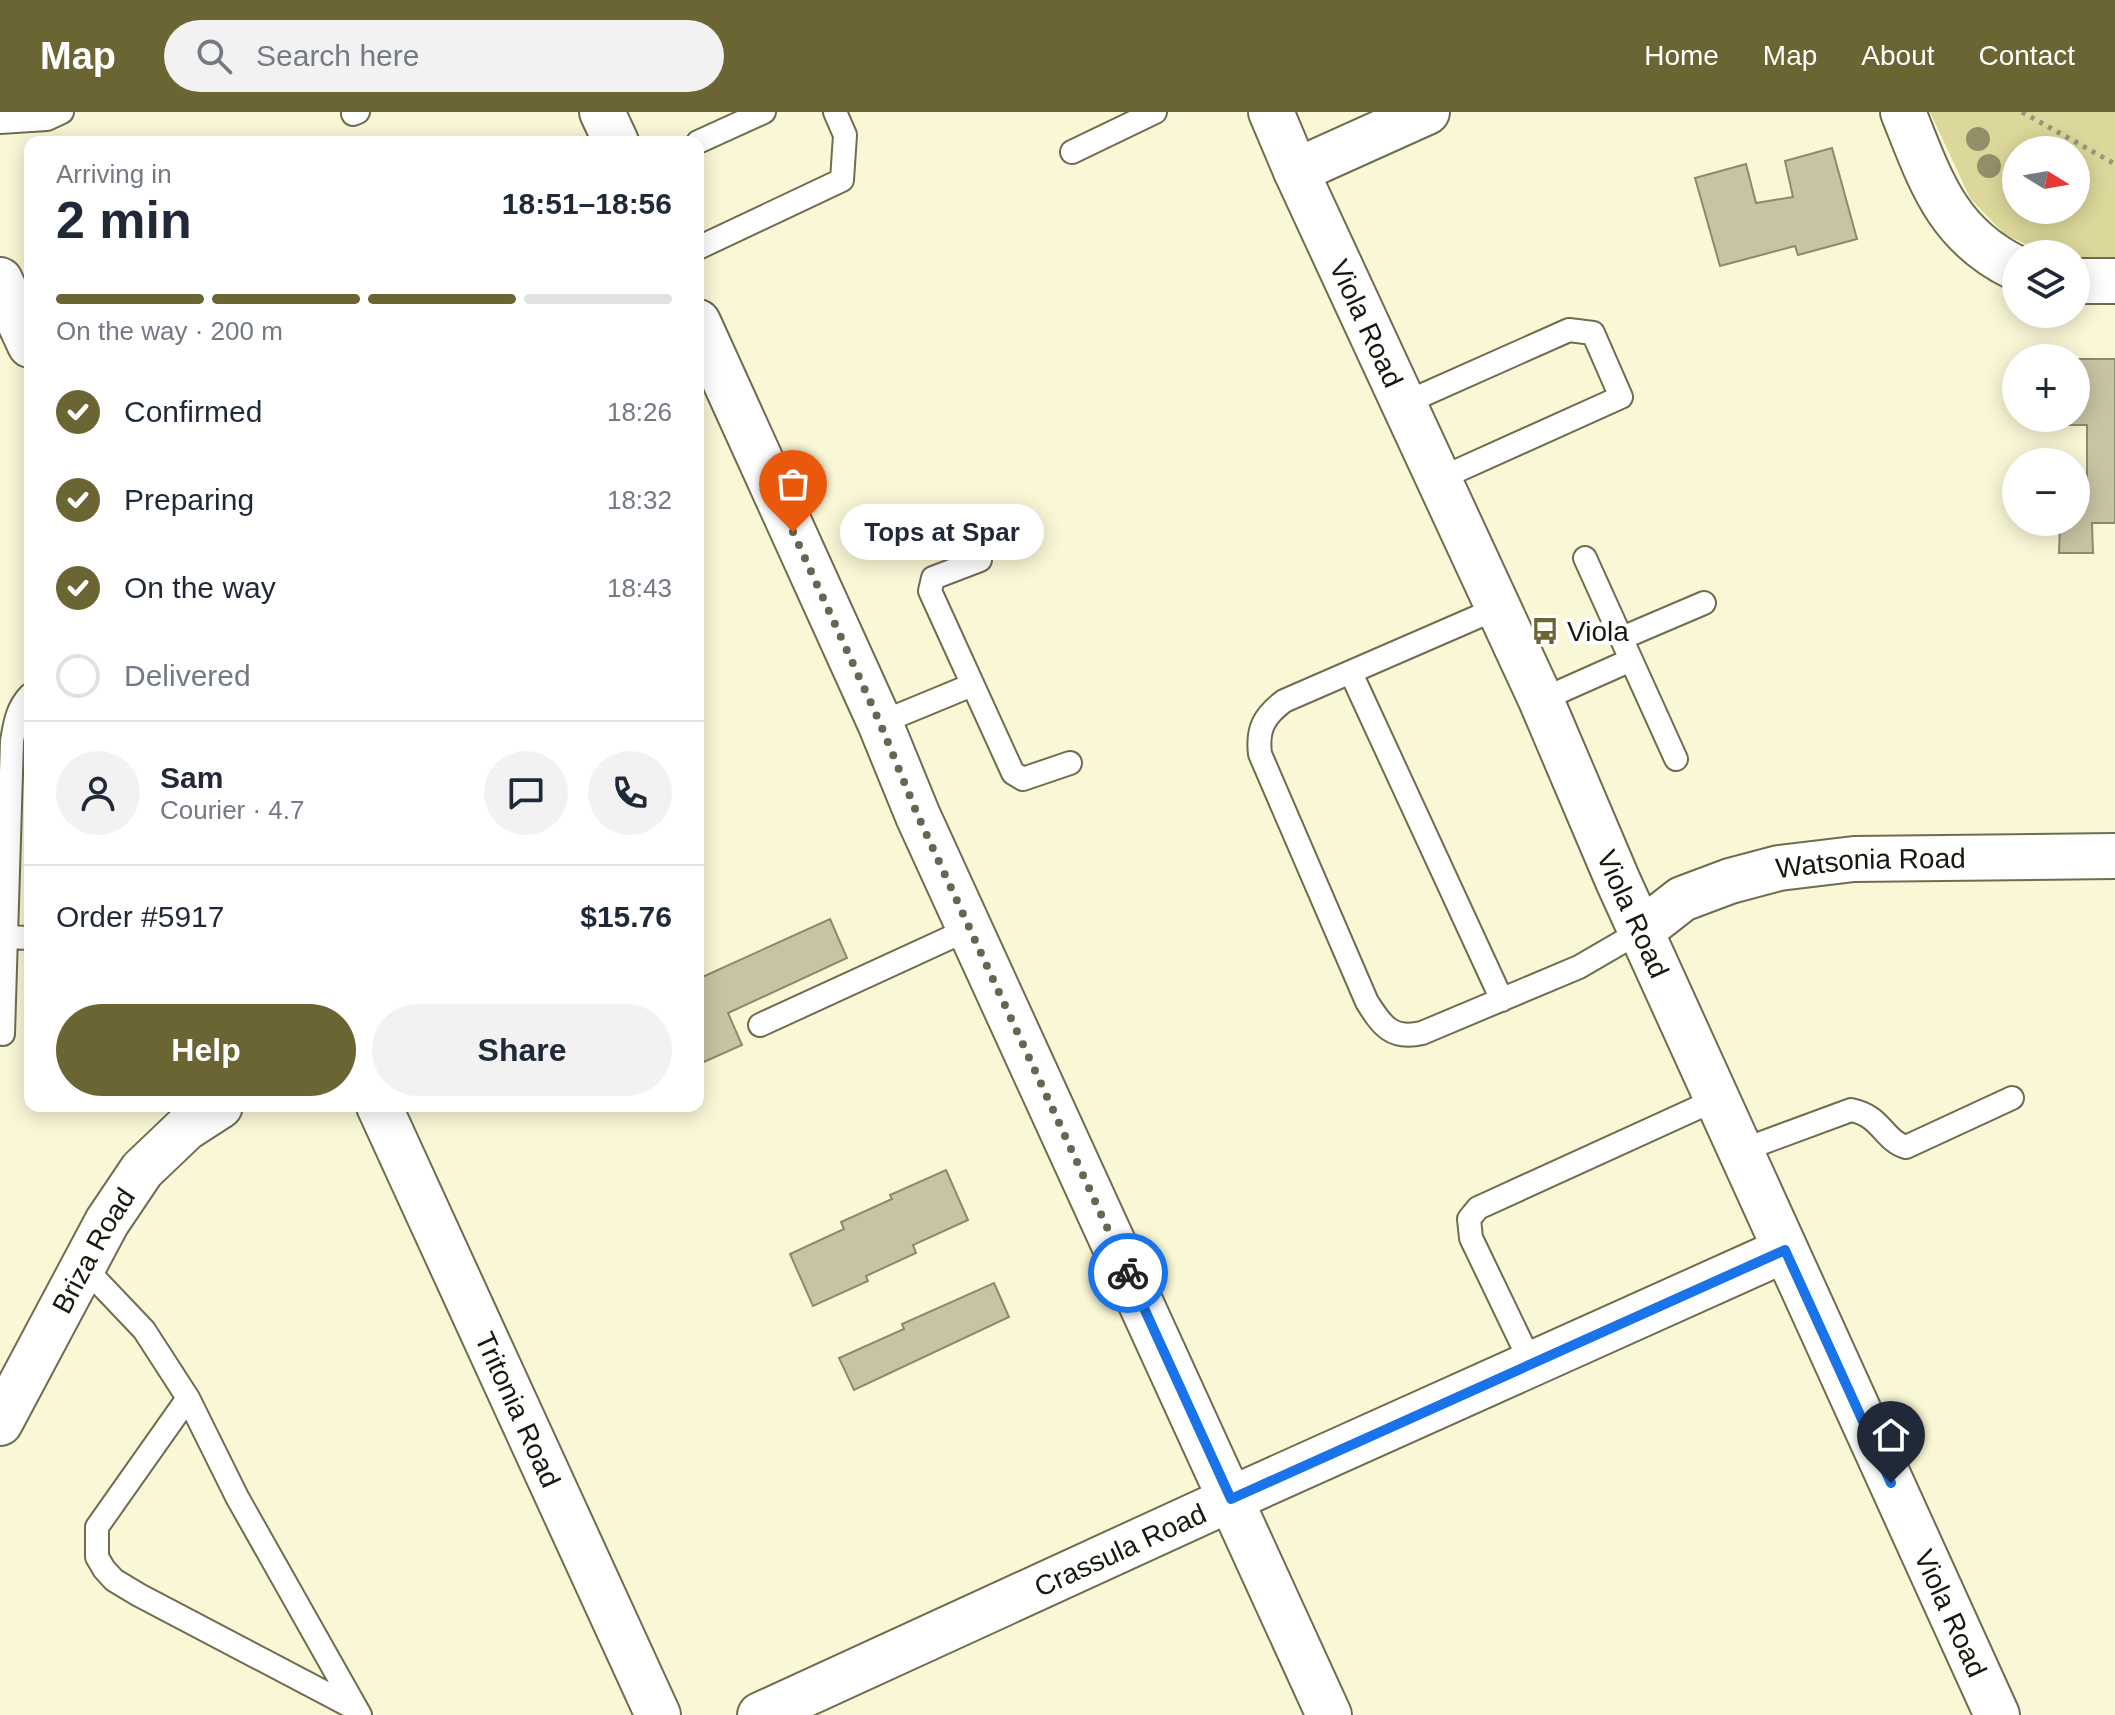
<!DOCTYPE html>
<meta charset="utf-8">
<style>
body{margin:0;font-family:Arial,sans-serif;background:#f2f2f3;color:#1f2937;height:100vh;display:flex;flex-direction:column;font-size:30px;white-space:nowrap}
*{box-sizing:border-box;margin:0}
p{font-size:26px;color:#747a83}
.icon{flex:none;width:44px;height:44px;fill:none;stroke:currentColor;stroke-width:2;stroke-linecap:round;stroke-linejoin:round}
.map{position:relative;flex:1;overflow:hidden}
.panel{position:absolute;left:24px;top:24px;width:680px;height:976px;display:flex;flex-direction:column;background:#fff;border-radius:16px;box-shadow:0 4px 20px #0003}
.panel>*{flex:none}
.needle{width:52px;rotate:101deg}
.controls{position:absolute;left:2002px;top:24px;display:grid;gap:16px}
.controls a{display:grid;place-items:center;width:88px;height:88px;border-radius:50%;background:#fff;box-shadow:0 4px 20px #0003;font-size:40px}
.pin{position:absolute;display:grid;place-items:center;width:68px;height:68px;color:#fff;margin:-82px -34px;border-radius:50% 50% 50% 0;rotate:-45deg;box-shadow:0 0 8px #0007}
.pin .icon{rotate:45deg}
.courier{position:absolute;display:grid;place-items:center;width:80px;height:80px;margin:-40px;border:6px solid #1a73e8;border-radius:50%;background:#fff;color:#222;box-shadow:0 2px 10px #0007}
.bubble{position:absolute;height:56px;border-radius:28px;background:#fff;box-shadow:0 4px 20px #0003;font-size:26px;font-weight:700;line-height:56px;text-align:center}
.summary em{font-style:normal;font-weight:700}
.summary div{display:flex;flex-direction:column-reverse}
.summary{display:flex;align-items:center;justify-content:space-between;height:136px;padding:0 32px}
h1{font-size:52px;font-weight:700;line-height:60px}
.bar{display:grid;grid-template-columns:repeat(4,1fr);gap:12px 8px;align-content:center;height:96px;padding:0 32px}
.bar i{height:10px;border-radius:6px;background:#e0e1e3}
.bar .on{background:#6a6532}
.bar p{grid-column:span 4}
.line{display:flex;align-items:center;gap:20px;padding:0 32px;border-top:2px solid #e0e1e3}
.line div{flex:1}
.round{display:grid;place-items:center;flex:none;width:84px;height:84px;border-radius:42px;background:#f2f2f3}
ol{padding:0 32px;list-style:none}
li{display:flex;align-items:center;gap:24px;height:88px}
li p{margin-inline-start:auto}
li .icon{padding:8px;border-radius:50%;background:#6a6532;color:#fff;stroke-width:4}
li:last-child{color:#747a83}
li i{width:44px;height:44px;border:4px solid #e0e1e3;border-radius:50%}
.primary-button{display:flex;gap:16px;margin-top:auto;padding:16px 32px}
.primary-button a{flex:1;height:92px;border-radius:48px;background:#6a6532;color:#fff;font-size:32px;font-weight:700;line-height:92px;text-align:center}
.primary-button a+a{background:#f2f2f3;color:#1f2937}
header{display:flex;align-items:center;gap:48px;box-sizing:border-box;height:112px;padding:0 40px;background:#6a6532;color:#fff}
header strong{font-size:38px}
nav{display:flex;gap:44px;margin-inline-start:auto;font-size:28px}
.search{width:560px;height:72px;background:#f2f2f3;display:flex;align-items:center;gap:20px;box-sizing:border-box;padding:0 28px;border-radius:44px;color:#747a83;font-size:30px}
.map>svg:first-child{display:block}
</style>
<header>
<strong>Map</strong>
<div class="search"><svg class="icon" aria-label="search" viewBox="0 0 24 24"><circle cx="10" cy="10" r="6"/><path d="M15 15l6 6"/></svg>Search here</div>
<nav><a>Home</a><a>Map</a><a>About</a><a>Contact</a></nav>
</header>
<div class="map">
<svg width="2115" height="1603" viewBox="0 0 2115 1603">
<rect width="100%" height="100%" fill="#f9f7d5"/>
<path fill="#dcd79a" fill-rule="evenodd" d="M1930,0H2115V146L2077,147L2076,142L2047,141L2005,123L1970,86ZM2016,38H2076V98H2016Z"/>
<path fill="#c7c4a3" stroke="#8d8a6b" stroke-width="2" d="M1832,36L1857,127L1798,143L1795,134L1720,154L1695,66L1746,52L1756,91L1793,85L1785,49Z
M2076,247H2115V411H2092L2093,441H2059L2060,410H2076V385H2087V313H2055V306H2076Z
M830,807L847,846L728,901L742,933L704,950L698,938V867Z
M946,1058L968,1108L913,1133L916,1141L866,1164L868,1169L813,1194L790,1142L844,1117L841,1110L892,1087L890,1083Z
M994,1171L1009,1205L854,1278L839,1246L904,1217L902,1212Z"/>
<g fill="none" stroke-linecap="round" stroke-linejoin="round">
<g stroke="#6f6d4f" stroke-width="26">
<path id="service" d="M353,2L358,0
M0,10L47,7L62,0
M698,30L764,0
M1072,40L1155,0
M698,136L842,68L845,23L835,0
M1405,291L1569,218L1593,221L1621,285L1439,367
M1585,446L1676,647
M980,448L933,466L930,479L1013,661L1023,667L1070,651
M1498,496L1284,589C1264,604 1257,617 1260,642L1367,890C1382,914 1392,928 1422,921L1579,855L1641,819
M1622,526L1704,491
M1351,561L1502,888
M1541,588L1631,548
M880,611L972,573
M6,825L30,826
M760,913L969,817
M3,922L12,629C15,612 17,596 30,583
M1740,1039L1851,998C1882,1004 1883,1028 1906,1035L2012,986
M84,1155L144,1218L188,1286L237,1385L360,1603
M1532,1253L1471,1126L1469,1107L1478,1096L1717,987
M188,1286L97,1415V1445L104,1457L114,1468L139,1483L356,1597"/>
</g>
<g stroke="#6f6d4f" stroke-width="48">
<g id="minor">
<path id="s1" d="M1271,0L1296,59L1541,588L1618,769L1997,1603"/>
<path d="M1903,0C1930,67 1946,122 2016,156"/>
<path d="M1296,59L1427,0"/>
<path d="M0,168L30,233"/>
<path d="M2076,169H2115"/>
<path id="s2" d="M1641,819L1682,787L1730,769L1779,756L1854,747L2115,744"/>
<path id="s3" d="M379,994L658,1603"/>
<path id="s4" d="M0,1311L107,1110L142,1058L186,1016L220,994"/>
<path id="s5" d="M760,1603L1231,1387L1785,1138"/>
</g>
</g>
<g stroke="#6f6d4f" stroke-width="48">
<path id="tertiary" d="M602,0L616,30
M698,210L880,611L918,704L1329,1603"/>
</g>
<path stroke="#98967e" stroke-width="5" stroke-dasharray="4 6" stroke-linecap="butt" d="M2022,0L2115,52"/>
<use href="#service" stroke="#fff" stroke-width="22"/>
<use href="#minor" stroke="#fff" stroke-width="44"/>
<use href="#tertiary" stroke="#fff" stroke-width="44"/>
</g>
<g fill="#939069">
<circle cx="1978" cy="27" r="12"/>
<circle cx="1989" cy="54" r="12"/>
</g>
<g fill="none" stroke-linecap="round" stroke-linejoin="round">
<path stroke="#676652" stroke-width="8" stroke-dasharray="0 14.4" d="M793,420L880,611L918,704L1128,1161"/>
<path stroke="#1a73e8" stroke-width="10" d="M1128,1161L1231,1387L1785,1138L1891,1371"/>
</g>
<defs>
<g id="bus-bare" transform="scale(2.16)"><path d="M-5-6H5V4H4V6H2V4H-2V6H-4V4H-5ZM-3.5-4V0h7V-4ZM-3.5 1.2v1.5H-2V1.2ZM2 1.2v1.5H3.5V1.2Z" fill="#6a6532" stroke="#fff" stroke-width="2.5" paint-order="stroke"/></g>
</defs>
<g fill-rule="evenodd">
<use href="#bus-bare" x="1545" y="519"/>
</g>
<g text-anchor="middle" stroke-width="8" stroke-linejoin="round" paint-order="stroke">
<g font-size="28" fill="#19180c" stroke="#fff">
<text dy="10" stroke="none"><textPath href="#s1" startOffset="232">Viola Road</textPath></text>
<text dy="10" stroke="none"><textPath href="#s2" startOffset="246">Watsonia Road</textPath></text>
<text dy="10" stroke="none"><textPath href="#s1" startOffset="880">Viola Road</textPath></text>
<text dy="10" stroke="none"><textPath href="#s4" startOffset="196">Briza Road</textPath></text>
<text dy="10" stroke="none"><textPath href="#s3" startOffset="334">Tritonia Road</textPath></text>
<text dy="10" stroke="none"><textPath href="#s5" startOffset="396">Crassula Road</textPath></text>
<text dy="10" stroke="none"><textPath href="#s1" startOffset="1648">Viola Road</textPath></text>
</g>
<g font-size="28" fill="#19180c" stroke="#fff" text-anchor="start">
<text x="1567" y="529">Viola</text>
</g>
</g>
</svg>
<div class="controls">
<a><svg class="needle" viewBox="-14 -14 28 28"><path d="M0-13l5 13h-10z" fill="#e53935"/><path d="M0 13l5-13h-10z" fill="#747a83"/></svg></a>
<a><svg class="icon" aria-label="layers" viewBox="0 0 24 24"><path d="M12 4l9 5-9 5-9-5zM3 14l9 5 9-5"/></svg></a>
<a>+</a>
<a>−</a>
</div>
<div class="pin" style="left:793px;top:420px;background:#ea580c"><svg class="icon" aria-label="bag" viewBox="0 0 24 24"><path d="M5 8h14l-1 12H6zM9 8a3 3 0 0 1 6 0"/></svg></div>
<div class="pin" style="left:1891px;top:1371px;background:#1f2937"><svg class="icon" aria-label="home" viewBox="0 0 24 24"><path d="M3 11l9-7 9 7M6 9v11h12V9"/></svg></div>
<div class="courier" style="left:1128px;top:1161px"><svg class="icon" aria-label="bike" viewBox="0 0 24 24"><circle cx="6" cy="16" r="4"/><circle cx="18" cy="16" r="4"/><path d="M6 16l4-8h5l3 8M10 8l3 8H6M13 5h3"/></svg></div>
<div class="bubble" style="left:840px;top:392px;width:204px">Tops at Spar</div>
<section class="panel">
<div class="summary"><div><h1>2 min</h1><p>Arriving in</p></div><em>18:51–18:56</em></div>
<div class="bar"><i class="on"></i><i class="on"></i><i class="on"></i><i></i><p>On the way · 200 m</p></div>
<ol>
<li><svg class="icon" aria-label="check" viewBox="0 0 24 24"><path d="M5 12l5 5 9-10"/></svg>Confirmed<p>18:26</p></li>
<li><svg class="icon" aria-label="check" viewBox="0 0 24 24"><path d="M5 12l5 5 9-10"/></svg>Preparing<p>18:32</p></li>
<li><svg class="icon" aria-label="check" viewBox="0 0 24 24"><path d="M5 12l5 5 9-10"/></svg>On the way<p>18:43</p></li>
<li><i></i>Delivered</li>
</ol>
<div class="line" style="height:144px"><a class="round"><svg class="icon" aria-label="person" viewBox="0 0 24 24"><circle cx="12" cy="8" r="4"/><path d="M4 21q1-7 8-7t8 7"/></svg></a><div><b>Sam</b><p>Courier · 4.7</p></div><a class="round"><svg class="icon" aria-label="chat" viewBox="0 0 24 24"><path d="M4 5h16v11H9l-5 4z"/></svg></a><a class="round"><svg class="icon" aria-label="phone" viewBox="0 0 24 24"><path d="M5 4h4l2 5-3 2q2 4 5 5l2-3 5 2v4C11 20 4 13 5 4z"/></svg></a></div>
<div class="line" style="height:104px"><div>Order #5917</div><b>$15.76</b></div>
<div class="primary-button"><a>Help</a><a>Share</a></div>
</section>
</div>
